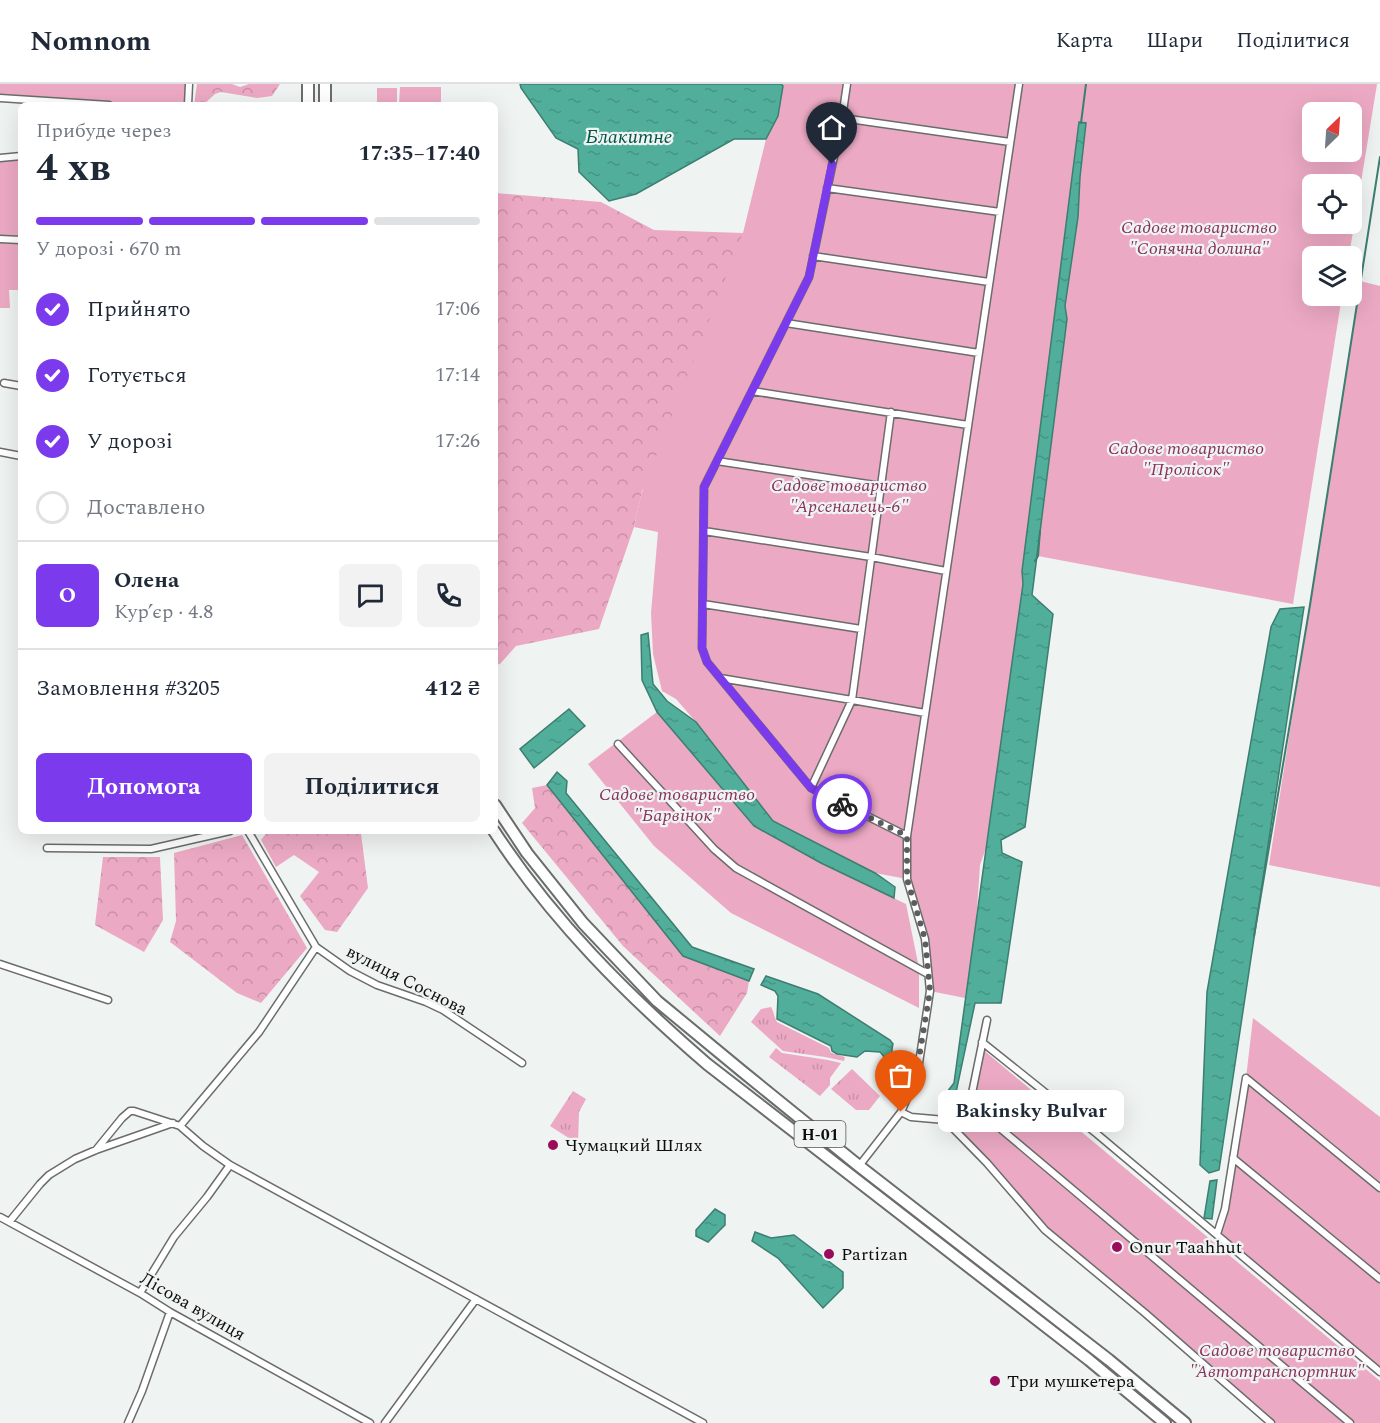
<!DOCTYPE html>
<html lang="uk">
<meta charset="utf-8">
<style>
body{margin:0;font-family:Spectral,serif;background:#f2f2f3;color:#1f2937;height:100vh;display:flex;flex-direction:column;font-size:22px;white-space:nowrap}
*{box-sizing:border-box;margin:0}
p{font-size:20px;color:#747a83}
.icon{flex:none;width:33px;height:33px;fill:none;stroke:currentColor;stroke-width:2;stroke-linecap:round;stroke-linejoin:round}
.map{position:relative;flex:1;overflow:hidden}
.sheet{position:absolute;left:18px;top:18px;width:480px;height:732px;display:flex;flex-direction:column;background:#fff;border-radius:9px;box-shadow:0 6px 24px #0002}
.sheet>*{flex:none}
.needle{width:39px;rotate:25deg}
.controls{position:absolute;left:1302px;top:18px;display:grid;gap:12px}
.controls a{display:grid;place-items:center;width:60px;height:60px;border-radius:9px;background:#fff;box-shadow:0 6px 24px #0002;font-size:30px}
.pin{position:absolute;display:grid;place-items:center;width:51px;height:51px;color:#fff;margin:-62px -26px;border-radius:50% 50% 50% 0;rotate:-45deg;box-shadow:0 0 6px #0007}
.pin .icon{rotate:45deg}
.courier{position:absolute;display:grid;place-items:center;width:60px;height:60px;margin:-30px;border:4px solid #7c3aed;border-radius:50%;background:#fff;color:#222;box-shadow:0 2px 8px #0007}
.bubble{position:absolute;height:42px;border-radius:9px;background:#fff;box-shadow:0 6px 24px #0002;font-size:20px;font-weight:700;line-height:42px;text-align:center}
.summary em{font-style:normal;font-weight:700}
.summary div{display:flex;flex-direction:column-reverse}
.summary{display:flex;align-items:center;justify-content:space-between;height:102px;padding:0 18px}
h1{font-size:39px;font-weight:700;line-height:45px}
.bar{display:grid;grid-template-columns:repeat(4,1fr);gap:9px 6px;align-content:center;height:72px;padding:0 18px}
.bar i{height:8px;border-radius:4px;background:#e0e1e3}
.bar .active{background:#7c3aed}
.bar p{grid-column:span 4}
.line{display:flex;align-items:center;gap:15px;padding:0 18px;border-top:2px solid #e0e1e3}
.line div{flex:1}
.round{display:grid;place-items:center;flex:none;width:63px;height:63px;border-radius:9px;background:#f2f2f3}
ol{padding:0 18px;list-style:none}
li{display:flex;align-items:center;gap:18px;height:66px}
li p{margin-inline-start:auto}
li .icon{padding:6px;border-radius:50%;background:#7c3aed;color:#fff;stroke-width:4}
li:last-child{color:#747a83}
li i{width:33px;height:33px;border:3px solid #e0e1e3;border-radius:50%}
.primary-button{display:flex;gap:12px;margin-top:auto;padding:12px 18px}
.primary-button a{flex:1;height:69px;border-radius:9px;background:#7c3aed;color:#fff;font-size:24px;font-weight:700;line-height:69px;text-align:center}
.primary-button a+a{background:#f2f2f3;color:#1f2937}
header{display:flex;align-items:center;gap:36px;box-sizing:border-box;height:84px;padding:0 30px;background:#fff;border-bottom:2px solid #e0e1e3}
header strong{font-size:28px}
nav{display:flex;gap:33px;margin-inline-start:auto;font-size:21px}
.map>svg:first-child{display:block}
</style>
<header>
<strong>Nomnom</strong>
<nav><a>Карта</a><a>Шари</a><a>Поділитися</a></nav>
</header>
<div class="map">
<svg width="1380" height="1339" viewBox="0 0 1380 1339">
<defs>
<pattern id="grass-tufts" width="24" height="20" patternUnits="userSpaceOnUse" patternTransform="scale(1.5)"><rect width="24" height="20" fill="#eca9c3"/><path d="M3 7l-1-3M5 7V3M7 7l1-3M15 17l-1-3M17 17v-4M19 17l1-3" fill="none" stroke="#c990a6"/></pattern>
<pattern id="forest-crowns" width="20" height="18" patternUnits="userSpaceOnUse" patternTransform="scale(1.5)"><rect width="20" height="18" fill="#eca9c3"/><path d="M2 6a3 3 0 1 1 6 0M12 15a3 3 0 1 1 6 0" fill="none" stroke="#c990a6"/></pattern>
<pattern id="water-ripples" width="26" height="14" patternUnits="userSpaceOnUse" patternTransform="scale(1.5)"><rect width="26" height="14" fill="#51ae9a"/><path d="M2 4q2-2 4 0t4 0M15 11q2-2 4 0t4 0" fill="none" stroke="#459484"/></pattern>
</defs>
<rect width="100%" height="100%" fill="#eff3f2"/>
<path fill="url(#grass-tufts)" d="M771,923C774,928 774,933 777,938L829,964L831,969L845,973L844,977L825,973L783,967L751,938L761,925Z
M776,964L782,969L828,976L841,979L830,994V1001L820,1012L769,973Z
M852,985L880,1012L869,1026H856L831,1005Z
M573,1007L586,1015L579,1028L578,1060L550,1042Z"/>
<path fill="url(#forest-crowns)" d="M197,0H232L240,3L249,0H280L272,12L257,14L221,8L215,10L203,21H194Z
M495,109L601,118L654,146L743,149L735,278L642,407L634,443L599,545L516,562L500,580L495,581Z
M547,701L683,872L749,897L747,909L720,952L623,862L522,739L535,724L532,704Z
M268,747H356L361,750L368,804L337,848L325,846L300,812L319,788L294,771L276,783L261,756Z
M242,751L307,864L261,919L237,909L170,858L176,837L174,769Z
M103,773H160L163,836L144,868L95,841Z"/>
<path fill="#eca9c3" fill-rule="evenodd" d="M0,0H189L188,21H93L0,16Z
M781,0H1377L1349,172H1312V212H1342L1293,520L1038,472L1023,500L986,764L980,781L976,840L965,914L930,907L925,855L907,795L875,789L773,737L696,638L676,615L662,607L653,570L651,529L658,448L634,443L641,411L743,149L766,55L778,32ZM1312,28H1352V68H1312ZM1312,100H1352V140H1312Z
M400,3H441V21H399Z
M377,4H397V21H377Z
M21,72V206H9L10,224H0V74Z
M1360,197L1380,202V803L1269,781Z
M657,628L754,742L821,779L906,820L919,884V924L731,829L654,762L588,680Z
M1253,934L1380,1033V1288L1217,1150L1225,1125L1246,994Z
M981,964L1380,1297V1339H1271L1045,1146L950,1042L970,1019Z"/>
<path fill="url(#water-ripples)" stroke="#3c7e70" stroke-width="1.5" d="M520,0H781L783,2L778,32L766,55H734L636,110L609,117L579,88L578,65L556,54L521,4Z
M1079,38L1086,39L1080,93L1078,133L1065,222L1067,235L1032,511L1053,530L1025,743L1001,756L1002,769L1022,778L1001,919H975L954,1018L940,1017L954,999C976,833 1000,666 1023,500L1022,487Z
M1304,523L1219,1086L1209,1089L1200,1081L1207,908L1271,543L1280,525Z
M648,549L653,600L667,617L696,638L773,737L875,789L895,803L894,814L821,779L754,742L657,628L642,596L641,551Z
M569,625L585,642L534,684L520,665Z
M557,688L567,697L566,709L692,863L754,885L749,897L683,872L547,701Z
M766,892L818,910L890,956L893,960C890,969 894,992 899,1000C900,1003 904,1005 906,1007L902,1014C900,1012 897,1010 895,1007C887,995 891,978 880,968L865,967L857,973L837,970L832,967L831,962L777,935L778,912L775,907L761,901Z
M1217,1096L1212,1135L1204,1134L1210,1097Z
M715,1125L725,1131V1141L708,1158L696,1152V1146Z
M755,1148L771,1154L794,1151L843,1188V1204L823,1224L778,1174L752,1157Z"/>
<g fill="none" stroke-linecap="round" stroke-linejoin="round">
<path stroke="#3c7e70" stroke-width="2" d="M1081,39L1086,0
M1035,477L1038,472L1040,447
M1254,852L1310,521L1380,73"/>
<g stroke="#6a6d6c" stroke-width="9">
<path id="street" d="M847,0L842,34L809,193L704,403L702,564L707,578L811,704L907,752
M0,14L109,21
M188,21L189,0
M842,34L1010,58
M0,74L21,72
M827,104L1000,128
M0,155L21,156
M813,172L989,198
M786,239L979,269
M4,299L21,302
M752,307L968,341
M0,368L21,372
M717,377L881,402
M704,447L871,473L946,487
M703,520L861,545
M720,594L852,616L925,629
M618,660L714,765L736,784L928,890
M811,704L852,616L891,328
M248,747L316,863
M47,764L151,765L230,747
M0,880L108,916
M982,958L1097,1050L1380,1288
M1246,994L1380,1104
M970,1019L1350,1339
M901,1028L911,1033L945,1036L960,1032L970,1019L987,936
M945,1036L987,1079L1045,1146L1145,1229L1271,1339
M180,1042L259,948L316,863L350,887L377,901L426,918L443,926L522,979
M96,1066L122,1034L130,1027H134L180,1042L203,1062L230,1081L703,1339
M1233,1074L1380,1195
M859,1082L901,1028L917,992L930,907L925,855L907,795V752L1019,0
M0,1133L140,1209L170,1228L370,1339
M10,1137L40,1100L49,1091L75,1075L96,1066L173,1039
M1217,1150L1225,1125L1246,994
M140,1209L174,1153L207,1113L230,1081
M128,1339L142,1307L170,1228
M385,1339L476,1215"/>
</g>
<g stroke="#6a6d6c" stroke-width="14">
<path id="primary" d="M308,0V21
M325,21V0
M495,721L527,769L583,839L657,917L743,988L859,1082L1109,1276L1185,1339
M494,747C552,836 627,911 707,980L1089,1276L1165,1339"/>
</g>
<use href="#street" stroke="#fff" stroke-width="6"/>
<use href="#primary" stroke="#fff" stroke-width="10"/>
</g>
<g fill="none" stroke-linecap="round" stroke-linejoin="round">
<path stroke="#5b5e5d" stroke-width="6" stroke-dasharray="0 10.8" d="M842,720L907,752V795L925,855L930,907L916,992L901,1028"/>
<path stroke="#7c3aed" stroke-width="8" d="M832,80L809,193L704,403L702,564L707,578L811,704L842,720"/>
</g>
<g fill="#9a0b5c" stroke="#eff3f2" stroke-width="2">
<circle cx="553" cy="1061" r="6"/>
<circle cx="1117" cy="1163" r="6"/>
<circle cx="829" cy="1170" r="6"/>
<circle cx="995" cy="1297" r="6"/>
</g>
<g text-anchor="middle" stroke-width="4.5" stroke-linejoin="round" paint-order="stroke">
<rect fill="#eff3f2" stroke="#505252" stroke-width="1.5" x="794.5" y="1037" width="51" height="26" rx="4.5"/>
<g font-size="16" font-weight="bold" fill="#0c0d0d">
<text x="820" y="1056">Н-01</text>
</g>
<g font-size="18" font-style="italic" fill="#87325a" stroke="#eff3f2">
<text x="1199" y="149">Садове товариство<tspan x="1199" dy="21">"Сонячна долина"</tspan></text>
<text x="1186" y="370">Садове товариство<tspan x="1186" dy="21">"Пролісок"</tspan></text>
<text x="849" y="407">Садове товариство<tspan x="849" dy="21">"Арсеналець-6"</tspan></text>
<text x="677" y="716">Садове товариство<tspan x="677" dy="21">"Барвінок"</tspan></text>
<text x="1277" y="1272">Садове товариство<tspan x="1277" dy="21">"Автотранспортник"</tspan></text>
</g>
<g font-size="18" fill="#0c0d0d" stroke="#eff3f2">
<text transform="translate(407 896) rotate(27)" y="6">вулиця Соснова</text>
<text transform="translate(193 1222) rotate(30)" y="6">Лісова вулиця</text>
</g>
<g font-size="18" fill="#0c0d0d" stroke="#eff3f2" text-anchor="start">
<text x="565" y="1067">Чумацкий Шлях</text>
<text x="1129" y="1169">Onur Taahhut</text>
<text x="841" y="1176">Partizan</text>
<text x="1007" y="1303">Три мушкетера</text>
</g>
<g font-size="20" font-style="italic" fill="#035649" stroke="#eff3f2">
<text x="629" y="59">Блакитне</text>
</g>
</g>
</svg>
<div class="controls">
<a><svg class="needle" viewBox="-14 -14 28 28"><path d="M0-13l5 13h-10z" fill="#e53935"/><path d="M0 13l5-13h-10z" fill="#747a83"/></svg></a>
<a><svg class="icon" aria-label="locate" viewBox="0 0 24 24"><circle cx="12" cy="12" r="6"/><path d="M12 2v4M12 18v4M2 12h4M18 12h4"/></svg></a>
<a><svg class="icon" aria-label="layers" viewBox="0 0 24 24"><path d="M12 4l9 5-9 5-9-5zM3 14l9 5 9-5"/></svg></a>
</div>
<div class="pin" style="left:901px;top:1028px;background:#ea580c"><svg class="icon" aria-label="bag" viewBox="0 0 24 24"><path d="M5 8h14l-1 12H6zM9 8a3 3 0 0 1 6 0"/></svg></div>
<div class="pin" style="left:832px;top:80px;background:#1f2937"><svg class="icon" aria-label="home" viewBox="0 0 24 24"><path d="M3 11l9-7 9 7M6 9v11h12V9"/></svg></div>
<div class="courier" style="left:842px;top:720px"><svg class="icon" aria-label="bike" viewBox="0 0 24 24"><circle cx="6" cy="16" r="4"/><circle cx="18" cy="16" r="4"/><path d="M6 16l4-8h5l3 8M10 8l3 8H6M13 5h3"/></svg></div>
<div class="bubble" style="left:938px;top:1006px;width:186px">Bakinsky Bulvar</div>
<section class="sheet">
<div class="summary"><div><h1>4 хв</h1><p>Прибуде через</p></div><em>17:35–17:40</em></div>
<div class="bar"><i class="active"></i><i class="active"></i><i class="active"></i><i></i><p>У дорозі · 670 m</p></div>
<ol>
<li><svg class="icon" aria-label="check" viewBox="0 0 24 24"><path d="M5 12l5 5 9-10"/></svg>Прийнято<p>17:06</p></li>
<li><svg class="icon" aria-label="check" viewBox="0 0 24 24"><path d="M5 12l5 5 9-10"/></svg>Готується<p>17:14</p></li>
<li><svg class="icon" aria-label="check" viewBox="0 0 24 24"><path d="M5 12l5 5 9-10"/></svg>У дорозі<p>17:26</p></li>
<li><i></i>Доставлено</li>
</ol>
<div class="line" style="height:108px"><b class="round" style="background:#7c3aed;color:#fff">О</b><div><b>Олена</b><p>Кур’єр · 4.8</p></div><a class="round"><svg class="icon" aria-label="chat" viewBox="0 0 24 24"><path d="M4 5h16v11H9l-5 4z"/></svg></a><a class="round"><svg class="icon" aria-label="phone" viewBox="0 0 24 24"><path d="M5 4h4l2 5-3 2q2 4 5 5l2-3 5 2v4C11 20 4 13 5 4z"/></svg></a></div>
<div class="line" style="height:78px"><div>Замовлення #3205</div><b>412 ₴</b></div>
<div class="primary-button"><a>Допомога</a><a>Поділитися</a></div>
</section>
</div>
